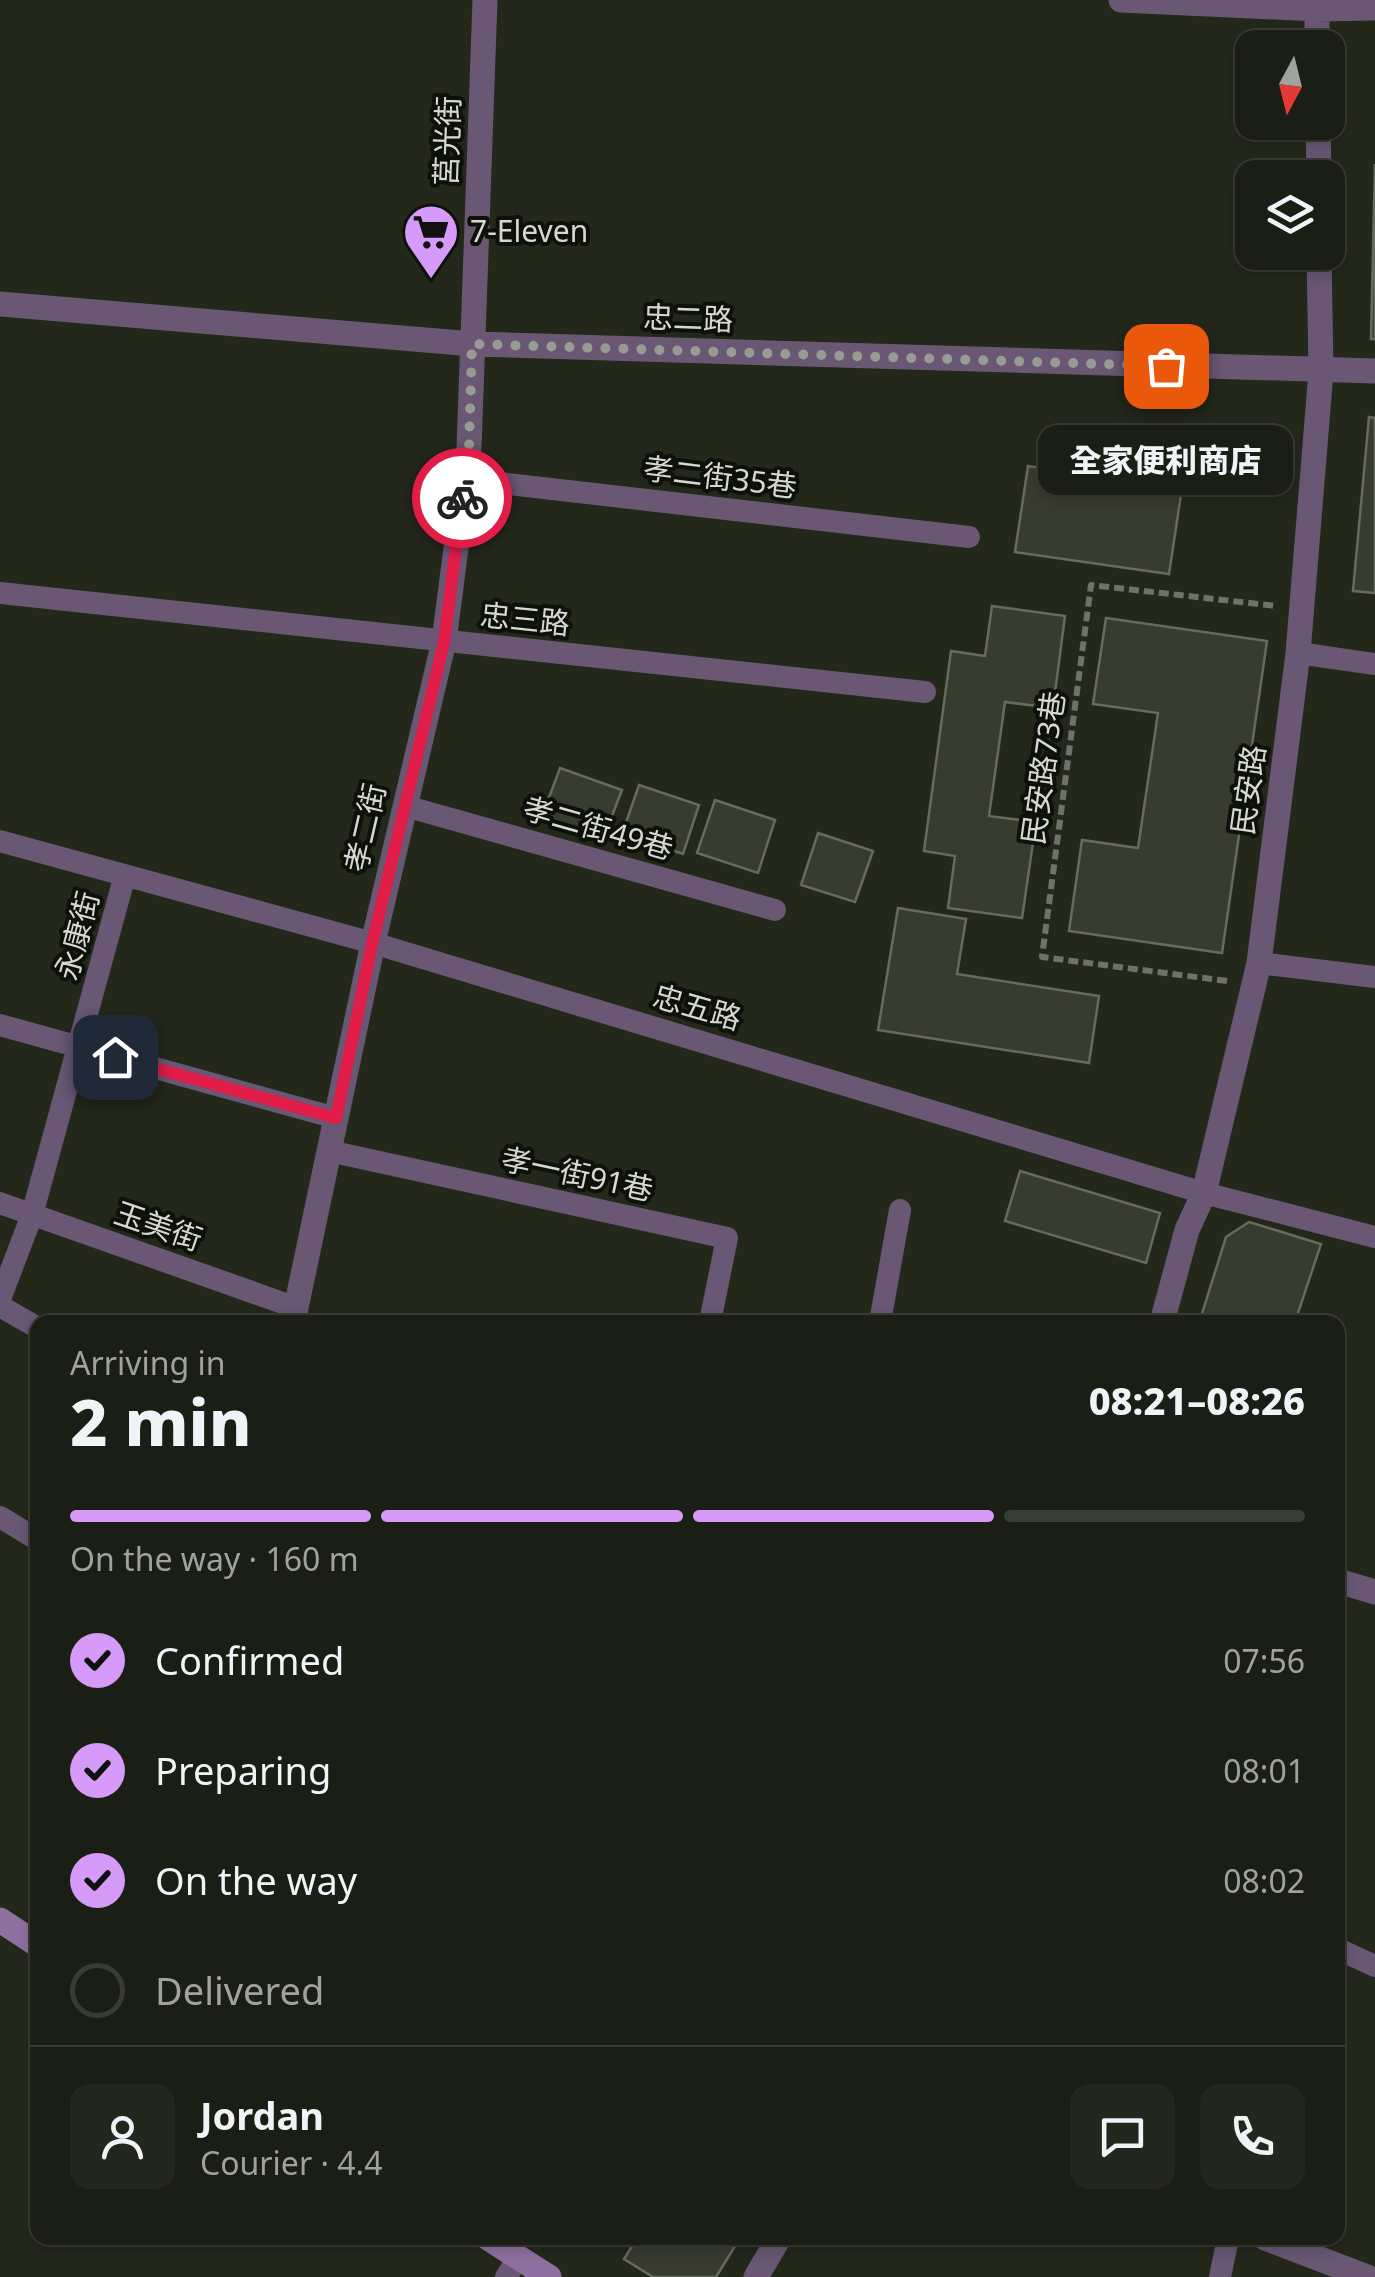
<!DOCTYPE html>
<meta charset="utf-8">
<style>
body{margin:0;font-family:"Noto Sans","Noto Sans TC",sans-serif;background:#24271d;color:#f1f3f6;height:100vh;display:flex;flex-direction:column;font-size:38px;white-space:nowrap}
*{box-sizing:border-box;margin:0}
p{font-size:32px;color:#a0a2a0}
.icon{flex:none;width:55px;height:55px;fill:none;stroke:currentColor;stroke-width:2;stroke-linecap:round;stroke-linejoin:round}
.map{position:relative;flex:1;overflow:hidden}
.drawer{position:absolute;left:30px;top:1315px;width:1315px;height:930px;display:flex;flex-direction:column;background:#1b1e14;border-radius:20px;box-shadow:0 5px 15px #0003,0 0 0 2px #393c34}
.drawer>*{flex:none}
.needle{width:65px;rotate:187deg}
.controls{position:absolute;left:1235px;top:30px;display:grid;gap:20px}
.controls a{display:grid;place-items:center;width:110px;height:110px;border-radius:20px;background:#1b1e14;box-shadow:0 5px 15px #0003,0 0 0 2px #393c34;font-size:50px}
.pin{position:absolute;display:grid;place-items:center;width:85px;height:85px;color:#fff;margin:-42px;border-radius:20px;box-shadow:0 5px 15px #0006}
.courier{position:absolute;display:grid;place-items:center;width:100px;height:100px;margin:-50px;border:8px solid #e11d48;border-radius:50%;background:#fff;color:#222;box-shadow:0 2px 12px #0007}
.bubble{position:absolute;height:70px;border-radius:20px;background:#1b1e14;box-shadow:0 5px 15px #0003,0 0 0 2px #393c34;font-size:32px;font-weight:800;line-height:70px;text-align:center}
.headline em{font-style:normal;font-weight:800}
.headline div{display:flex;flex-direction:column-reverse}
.headline{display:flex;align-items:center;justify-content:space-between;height:170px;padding:0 40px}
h1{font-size:65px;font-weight:800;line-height:75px}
.bar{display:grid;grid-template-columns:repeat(4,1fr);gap:15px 10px;align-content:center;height:120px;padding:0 40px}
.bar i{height:12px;border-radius:8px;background:#393c34}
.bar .current{background:#d69bf9}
.bar p{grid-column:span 4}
.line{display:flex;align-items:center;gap:25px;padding:0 40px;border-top:2px solid #393c34}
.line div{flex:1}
.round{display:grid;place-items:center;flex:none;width:105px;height:105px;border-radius:20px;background:#24271d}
ol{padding:0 40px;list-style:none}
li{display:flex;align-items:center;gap:30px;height:110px}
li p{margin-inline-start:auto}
li .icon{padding:10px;border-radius:50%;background:#d69bf9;color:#111;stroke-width:4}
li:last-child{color:#a0a2a0}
li i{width:55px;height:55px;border:5px solid #393c34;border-radius:50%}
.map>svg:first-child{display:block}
</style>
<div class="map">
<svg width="1375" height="2277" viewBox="0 0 1375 2277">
<rect width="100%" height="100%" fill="#24281b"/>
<path fill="#383c2e" stroke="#676b5c" stroke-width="2.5" d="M1375,164V339H1371Z
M1369,417L1375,418V593L1353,591Z
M1028,466L1182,488L1169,574L1015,552Z
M992,606L1065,616L1053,708L1005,702L989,816L1036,822L1022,918L948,908L955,856L924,851L951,651L985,656Z
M1106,618L1267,641L1222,953L1069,931L1082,840L1138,848L1158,713L1093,704Z
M560,768L622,790L602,842L541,819Z
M639,785L699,805L683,854L622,834Z
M715,800L775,820L758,873L697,853Z
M818,833L873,851L855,902L801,885Z
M898,908L966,919L957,974L1099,996L1089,1063L878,1030Z
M1020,1171L1160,1213L1146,1263L1005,1221Z
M1249,1222L1321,1244L1295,1322L1200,1320L1226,1237Z
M637,2238H740L716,2277H653L624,2259Z"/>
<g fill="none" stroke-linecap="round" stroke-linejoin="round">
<path stroke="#6f7268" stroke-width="6" stroke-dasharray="10 5" stroke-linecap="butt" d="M1227,981L1042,957L1091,585L1276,606"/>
<path stroke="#695774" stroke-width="22" d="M465,479L969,537
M0,593L925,692
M1298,653L1375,664
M405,806L775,910
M0,841L373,943L1204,1193L1375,1237
M1259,963L1375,977
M0,1025L336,1118
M329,1151L727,1238L710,1322
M0,1203L297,1308
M0,1299L32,1215L125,875
M0,1306L38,1328
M880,1322L900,1210
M0,1517L38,1540
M1338,1949L1375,1966
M506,2277L519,2257
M1220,2277L1228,2238"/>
<path stroke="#695774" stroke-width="25" d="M1121,0L1317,9L1375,8
M1317,0V48
M1318,122L1319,178
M0,304L473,344L1375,371
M293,1322L373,943L444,641L469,448L485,0
M1162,1322L1187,1230L1204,1193L1259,963L1298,653L1321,372L1319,252
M1338,1581L1375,1592
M1265,2238L1367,2277
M756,2277L779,2238"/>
<path stroke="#8f71a1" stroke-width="25" d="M0,1920L38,1945
M488,2238L549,2277"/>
</g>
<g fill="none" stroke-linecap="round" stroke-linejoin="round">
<path stroke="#989b91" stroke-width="10" stroke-dasharray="0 18" d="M462,498L469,448L472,344L1166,366"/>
<path stroke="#e11d48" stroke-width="12" d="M115,1057L336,1118L372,944L444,642L462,498"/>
</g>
<defs>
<g id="supermarket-pin" transform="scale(2.875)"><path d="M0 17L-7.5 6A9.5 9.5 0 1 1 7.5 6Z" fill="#d69bf9" stroke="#0e100a"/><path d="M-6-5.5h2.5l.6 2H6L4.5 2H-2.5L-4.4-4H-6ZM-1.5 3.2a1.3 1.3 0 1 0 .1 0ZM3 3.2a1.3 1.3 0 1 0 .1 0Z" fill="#111"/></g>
</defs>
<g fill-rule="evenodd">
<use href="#supermarket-pin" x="431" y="232"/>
</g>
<g text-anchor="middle" stroke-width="8" stroke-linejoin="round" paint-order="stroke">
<g font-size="30" fill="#d6d9d1" stroke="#0e100a">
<text transform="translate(448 141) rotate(-88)" y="10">莒光街</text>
<text transform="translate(688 319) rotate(2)" y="10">忠二路</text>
<text transform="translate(720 478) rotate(7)" y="10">孝二街35巷</text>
<text transform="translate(525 620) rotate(6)" y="10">忠三路</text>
<text transform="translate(1044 768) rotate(-82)" y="10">民安路73巷</text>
<text transform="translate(1249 790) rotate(-82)" y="10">民安路</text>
<text transform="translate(366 828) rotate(-77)" y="10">孝二街</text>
<text transform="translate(598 829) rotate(16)" y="10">孝二街49巷</text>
<text transform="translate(78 936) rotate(-75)" y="10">永康街</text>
<text transform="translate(697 1008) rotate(16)" y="10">忠五路</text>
<text transform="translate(577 1175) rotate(12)" y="10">孝一街91巷</text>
<text transform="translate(158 1227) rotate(19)" y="10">玉美街</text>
</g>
<g font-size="30" fill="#d6d9d1" stroke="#0e100a" text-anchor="start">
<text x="470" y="242">7-Eleven</text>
</g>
</g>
</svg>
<div class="controls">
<a><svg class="needle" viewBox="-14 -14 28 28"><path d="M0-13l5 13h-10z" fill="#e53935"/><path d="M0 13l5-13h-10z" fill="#a0a2a0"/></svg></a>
<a><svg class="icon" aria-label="layers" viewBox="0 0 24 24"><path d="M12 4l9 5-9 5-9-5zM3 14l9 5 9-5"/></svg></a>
</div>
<div class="pin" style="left:1166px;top:366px;background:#ea580c"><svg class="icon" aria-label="bag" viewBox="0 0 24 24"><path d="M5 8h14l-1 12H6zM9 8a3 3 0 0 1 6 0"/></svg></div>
<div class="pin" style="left:115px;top:1057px;background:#1f2937"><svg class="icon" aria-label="home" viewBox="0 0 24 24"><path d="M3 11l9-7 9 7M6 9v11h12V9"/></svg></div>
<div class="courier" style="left:462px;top:498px"><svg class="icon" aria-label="bike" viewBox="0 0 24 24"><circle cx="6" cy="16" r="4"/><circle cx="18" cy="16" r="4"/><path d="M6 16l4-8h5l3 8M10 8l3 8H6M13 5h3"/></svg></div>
<div class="bubble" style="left:1038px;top:425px;width:255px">全家便利商店</div>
<section class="drawer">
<div class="headline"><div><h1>2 min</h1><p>Arriving in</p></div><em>08:21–08:26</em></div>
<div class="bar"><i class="current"></i><i class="current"></i><i class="current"></i><i></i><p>On the way · 160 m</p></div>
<ol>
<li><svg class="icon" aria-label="check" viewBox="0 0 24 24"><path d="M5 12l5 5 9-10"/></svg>Confirmed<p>07:56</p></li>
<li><svg class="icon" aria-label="check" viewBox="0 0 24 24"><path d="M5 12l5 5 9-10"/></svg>Preparing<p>08:01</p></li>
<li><svg class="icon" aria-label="check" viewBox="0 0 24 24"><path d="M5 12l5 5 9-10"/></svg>On the way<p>08:02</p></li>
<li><i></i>Delivered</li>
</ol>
<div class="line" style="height:180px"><a class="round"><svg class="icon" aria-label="person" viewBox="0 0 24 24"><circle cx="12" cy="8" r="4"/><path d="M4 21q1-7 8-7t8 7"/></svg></a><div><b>Jordan</b><p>Courier · 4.4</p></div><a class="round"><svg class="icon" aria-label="chat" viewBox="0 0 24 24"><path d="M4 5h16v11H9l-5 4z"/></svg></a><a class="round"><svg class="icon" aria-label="phone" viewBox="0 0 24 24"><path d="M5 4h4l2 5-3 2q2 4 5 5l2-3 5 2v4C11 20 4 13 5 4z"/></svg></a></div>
</section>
</div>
